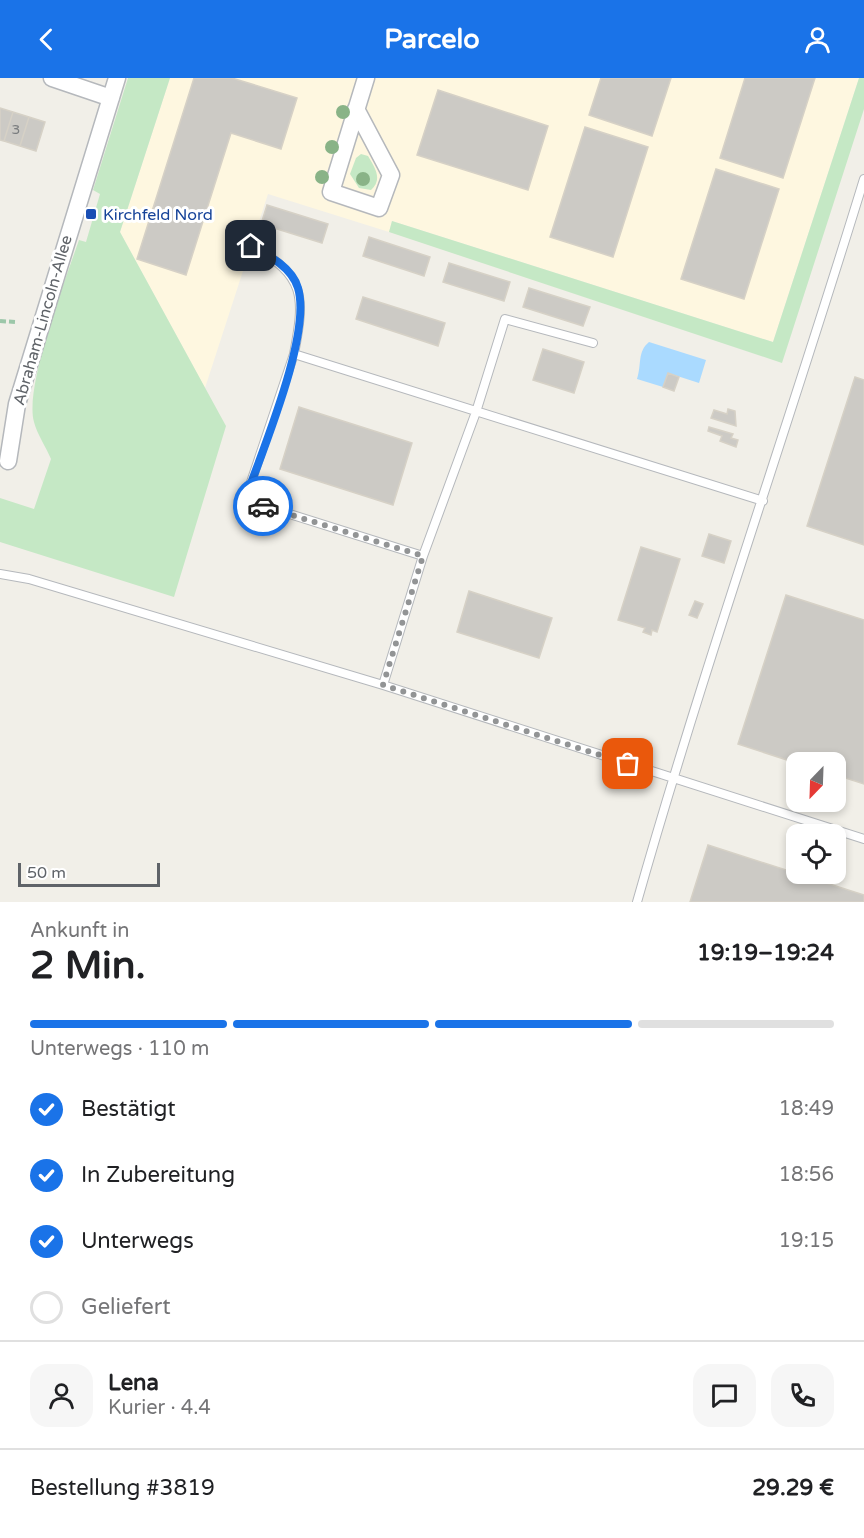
<!DOCTYPE html>
<html lang="de">
<meta charset="utf-8">
<style>
body{margin:0;font-family:"Varela Round",sans-serif;background:#f6f6f6;color:#202124;height:100vh;display:flex;flex-direction:column;font-size:22px;white-space:nowrap}
*{box-sizing:border-box;margin:0}
p{font-size:20px;color:#757577}
.icon{flex:none;width:33px;height:33px;fill:none;stroke:currentColor;stroke-width:2;stroke-linecap:round;stroke-linejoin:round}
.map{position:relative;height:824px;overflow:hidden}
.sheet{display:flex;flex-direction:column;background:#fff;flex:1}
.sheet>*{flex:none}
.needle{width:39px;rotate:203deg}
.buttons{position:absolute;left:786px;top:674px;display:grid;gap:12px}
.buttons a{display:grid;place-items:center;width:60px;height:60px;border-radius:12px;background:#fff;box-shadow:0 3px 9px #0003;font-size:30px}
.scale{position:absolute;left:18px;bottom:15px;width:142px;box-sizing:border-box;padding-left:6px;border:3px solid #5f6368;border-top:0;font-size:16px;line-height:21px;white-space:nowrap;color:#5f6368;-webkit-text-stroke:4px #fff;paint-order:stroke}
.pin{position:absolute;display:grid;place-items:center;width:51px;height:51px;color:#fff;margin:-26px;border-radius:12px;box-shadow:0 3px 9px #0006}
.courier{position:absolute;display:grid;place-items:center;width:60px;height:60px;margin:-30px;border:4px solid #1a73e8;border-radius:50%;background:#fff;color:#222;box-shadow:0 2px 8px #0007}
.headline em{font-style:normal;font-weight:700}
.headline div{display:flex;flex-direction:column-reverse}
.headline{display:flex;align-items:center;justify-content:space-between;height:102px;padding:0 30px}
h1{font-size:39px;font-weight:700;line-height:45px}
.bar{display:grid;grid-template-columns:repeat(4,1fr);gap:9px 6px;align-content:center;height:72px;padding:0 30px}
.bar i{height:8px;border-radius:4px;background:#e0e0e0}
.bar .on{background:#1a73e8}
.bar p{grid-column:span 4}
.line{display:flex;align-items:center;gap:15px;padding:0 30px;border-top:2px solid #e0e0e0}
.line div{flex:1}
.round{display:grid;place-items:center;flex:none;width:63px;height:63px;border-radius:18px;background:#f6f6f6}
ol{padding:0 30px;list-style:none}
li{display:flex;align-items:center;gap:18px;height:66px}
li p{margin-inline-start:auto}
li .icon{padding:6px;border-radius:50%;background:#1a73e8;color:#fff;stroke-width:4}
li:last-child{color:#757577}
li i{width:33px;height:33px;border:3px solid #e0e0e0;border-radius:50%}
header{display:flex;justify-content:space-between;align-items:center;height:78px;padding:0 30px;background:#1a73e8;color:#fff;font-size:27px;font-weight:700}
.map>svg:first-child{display:block}
</style>
<header><svg class="icon" aria-label="back" viewBox="0 0 24 24"><path d="M15 5l-7 7 7 7"/></svg>Parcelo<svg class="icon" aria-label="person" viewBox="0 0 24 24"><circle cx="12" cy="8" r="4"/><path d="M4 21q1-7 8-7t8 7"/></svg></header>
<div class="map">
<svg width="864" height="824" viewBox="0 0 864 824">
<rect width="100%" height="100%" fill="#f1efe8"/>
<path fill="#fef7e0" d="M170,0H859L773,264L392,143L389,154L268,116L205,310L120,154Z"/>
<path fill="#c5e8c5" d="M128,0H170L120,154L226,348L174,519L0,464V420L34,431L51,381C46,369 37,356 34,344C24,309 66,200 79,162L86,164L100,116L93,112Z
M859,0H864V31L782,285L389,154L392,143L773,264Z
M361,76L368,78C375,90 383,101 371,112L359,110L350,96L356,80Z"/>
<path fill="#aadaff" d="M649,264L706,282L699,305L668,295L663,309L637,301C642,286 637,274 649,264Z"/>
<path fill="#cccac5" stroke="#d6d1c6" stroke-width="1.5" d="M194,0H232L297,20L281,71L231,55L186,197L137,181Z
M601,0H671L652,58L589,37Z
M745,0H815L783,100L720,80Z
M438,12L548,48L528,112L417,77Z
M0,30L13,34L4,63L0,62Z
M13,34L29,39L20,68L4,63Z
M29,39L45,44L36,73L20,68Z
M585,49L648,69L613,179L550,159Z
M716,91L779,111L744,221L681,201Z
M267,127L328,146L322,165L261,146Z
M369,159L430,179L424,198L363,178Z
M449,185L510,204L504,223L443,204Z
M529,210L590,229L583,248L523,229Z
M363,219L445,245L438,268L356,241Z
M543,271L584,284L574,315L533,302Z
M668,295L679,299L674,313L663,309Z
M855,299L864,302V467L807,448Z
M299,329L412,365L393,427L280,391Z
M728,331L735,333L736,348L711,340L714,332L727,336Z
M709,349L733,356L731,360L738,362L736,369L720,363L722,358L708,353Z
M709,456L731,463L724,485L702,478Z
M641,469L680,481L657,554L652,552L651,557L643,554L645,550L618,542Z
M469,513L552,540L539,580L457,554Z
M786,517L864,542V706L836,697V684L796,685L738,666Z
M695,523L703,526L697,540L689,537Z
M708,767L864,817V824H690Z"/>
<g fill="none" stroke-linecap="round" stroke-linejoin="round">
<g stroke="#b5b8bc" stroke-width="10">
<path id="service" d="M251,168C306,197 305,219 294,276
M423,478L245,422L294,276L763,423
M0,496L29,501L383,607L864,761
M383,607L423,478L476,334L505,241L593,265
M637,824C706,581 790,343 864,101"/>
</g>
<g stroke="#b5b8bc" stroke-width="19">
<path id="minor" d="M52,0L111,20
M356,31L391,97L379,130L331,114L366,0
M8,383L17,326L117,0"/>
</g>
<path stroke="#9cc7a9" stroke-width="4" stroke-dasharray="6 3" stroke-linecap="butt" d="M0,243L15,244"/>
<use href="#service" stroke="#fff" stroke-width="8"/>
<use href="#minor" stroke="#fff" stroke-width="16"/>
</g>
<g fill="#89b387">
<circle cx="343" cy="34" r="7"/>
<circle cx="332" cy="69" r="7"/>
<circle cx="322" cy="99" r="7"/>
<circle cx="363" cy="101" r="7"/>
</g>
<g fill="none" stroke-linecap="round" stroke-linejoin="round">
<path stroke="#929495" stroke-width="6" stroke-dasharray="0 10.8" d="M263,428L423,478L383,607L628,686"/>
<path stroke="#1a73e8" stroke-width="8" d="M251,168C268,177 292,189 298,210C312,256 262,373 245,422L263,428"/>
</g>
<rect fill="#1a4fb4" stroke="#fff" stroke-width="2" x="85" y="130" width="12" height="12" rx="3"/>
<g text-anchor="middle" stroke-width="6" stroke-linejoin="round" paint-order="stroke">
<g font-size="14" fill="#7a7d7f">
<text x="16" y="56">3</text>
</g>
<g font-size="16" fill="#164399" stroke="#fff" text-anchor="start">
<text x="103" y="142">Kirchfeld Nord</text>
</g>
<g font-size="16" fill="#5f6368" stroke="#fff">
<text transform="translate(42 242) rotate(-74)" y="6">Abraham-Lincoln-Allee</text>
</g>
</g>
</svg>
<div class="buttons">
<a><svg class="needle" viewBox="-14 -14 28 28"><path d="M0-13l5 13h-10z" fill="#e53935"/><path d="M0 13l5-13h-10z" fill="#757577"/></svg></a>
<a><svg class="icon" aria-label="locate" viewBox="0 0 24 24"><circle cx="12" cy="12" r="6"/><path d="M12 2v4M12 18v4M2 12h4M18 12h4"/></svg></a>
</div>
<div class="scale">50 m</div>
<div class="pin" style="left:628px;top:686px;background:#ea580c"><svg class="icon" aria-label="bag" viewBox="0 0 24 24"><path d="M5 8h14l-1 12H6zM9 8a3 3 0 0 1 6 0"/></svg></div>
<div class="pin" style="left:251px;top:168px;background:#1f2937"><svg class="icon" aria-label="home" viewBox="0 0 24 24"><path d="M3 11l9-7 9 7M6 9v11h12V9"/></svg></div>
<div class="courier" style="left:263px;top:428px"><svg class="icon" aria-label="car" viewBox="0 0 24 24"><path d="M5 17H2v-5l4-1 3-4h7l3 4 3 1v5h-3M9 17h6M6 11h13"/><circle cx="7" cy="17" r="2"/><circle cx="17" cy="17" r="2"/></svg></div>
</div>
<section class="sheet">
<div class="headline"><div><h1>2 Min.</h1><p>Ankunft in</p></div><em>19:19–19:24</em></div>
<div class="bar"><i class="on"></i><i class="on"></i><i class="on"></i><i></i><p>Unterwegs · 110 m</p></div>
<ol>
<li><svg class="icon" aria-label="check" viewBox="0 0 24 24"><path d="M5 12l5 5 9-10"/></svg>Bestätigt<p>18:49</p></li>
<li><svg class="icon" aria-label="check" viewBox="0 0 24 24"><path d="M5 12l5 5 9-10"/></svg>In Zubereitung<p>18:56</p></li>
<li><svg class="icon" aria-label="check" viewBox="0 0 24 24"><path d="M5 12l5 5 9-10"/></svg>Unterwegs<p>19:15</p></li>
<li><i></i>Geliefert</li>
</ol>
<div class="line" style="height:108px"><a class="round"><svg class="icon" aria-label="person" viewBox="0 0 24 24"><circle cx="12" cy="8" r="4"/><path d="M4 21q1-7 8-7t8 7"/></svg></a><div><b>Lena</b><p>Kurier · 4.4</p></div><a class="round"><svg class="icon" aria-label="chat" viewBox="0 0 24 24"><path d="M4 5h16v11H9l-5 4z"/></svg></a><a class="round"><svg class="icon" aria-label="phone" viewBox="0 0 24 24"><path d="M5 4h4l2 5-3 2q2 4 5 5l2-3 5 2v4C11 20 4 13 5 4z"/></svg></a></div>
<div class="line" style="height:78px"><div>Bestellung #3819</div><b>29.29 €</b></div>
</section>
